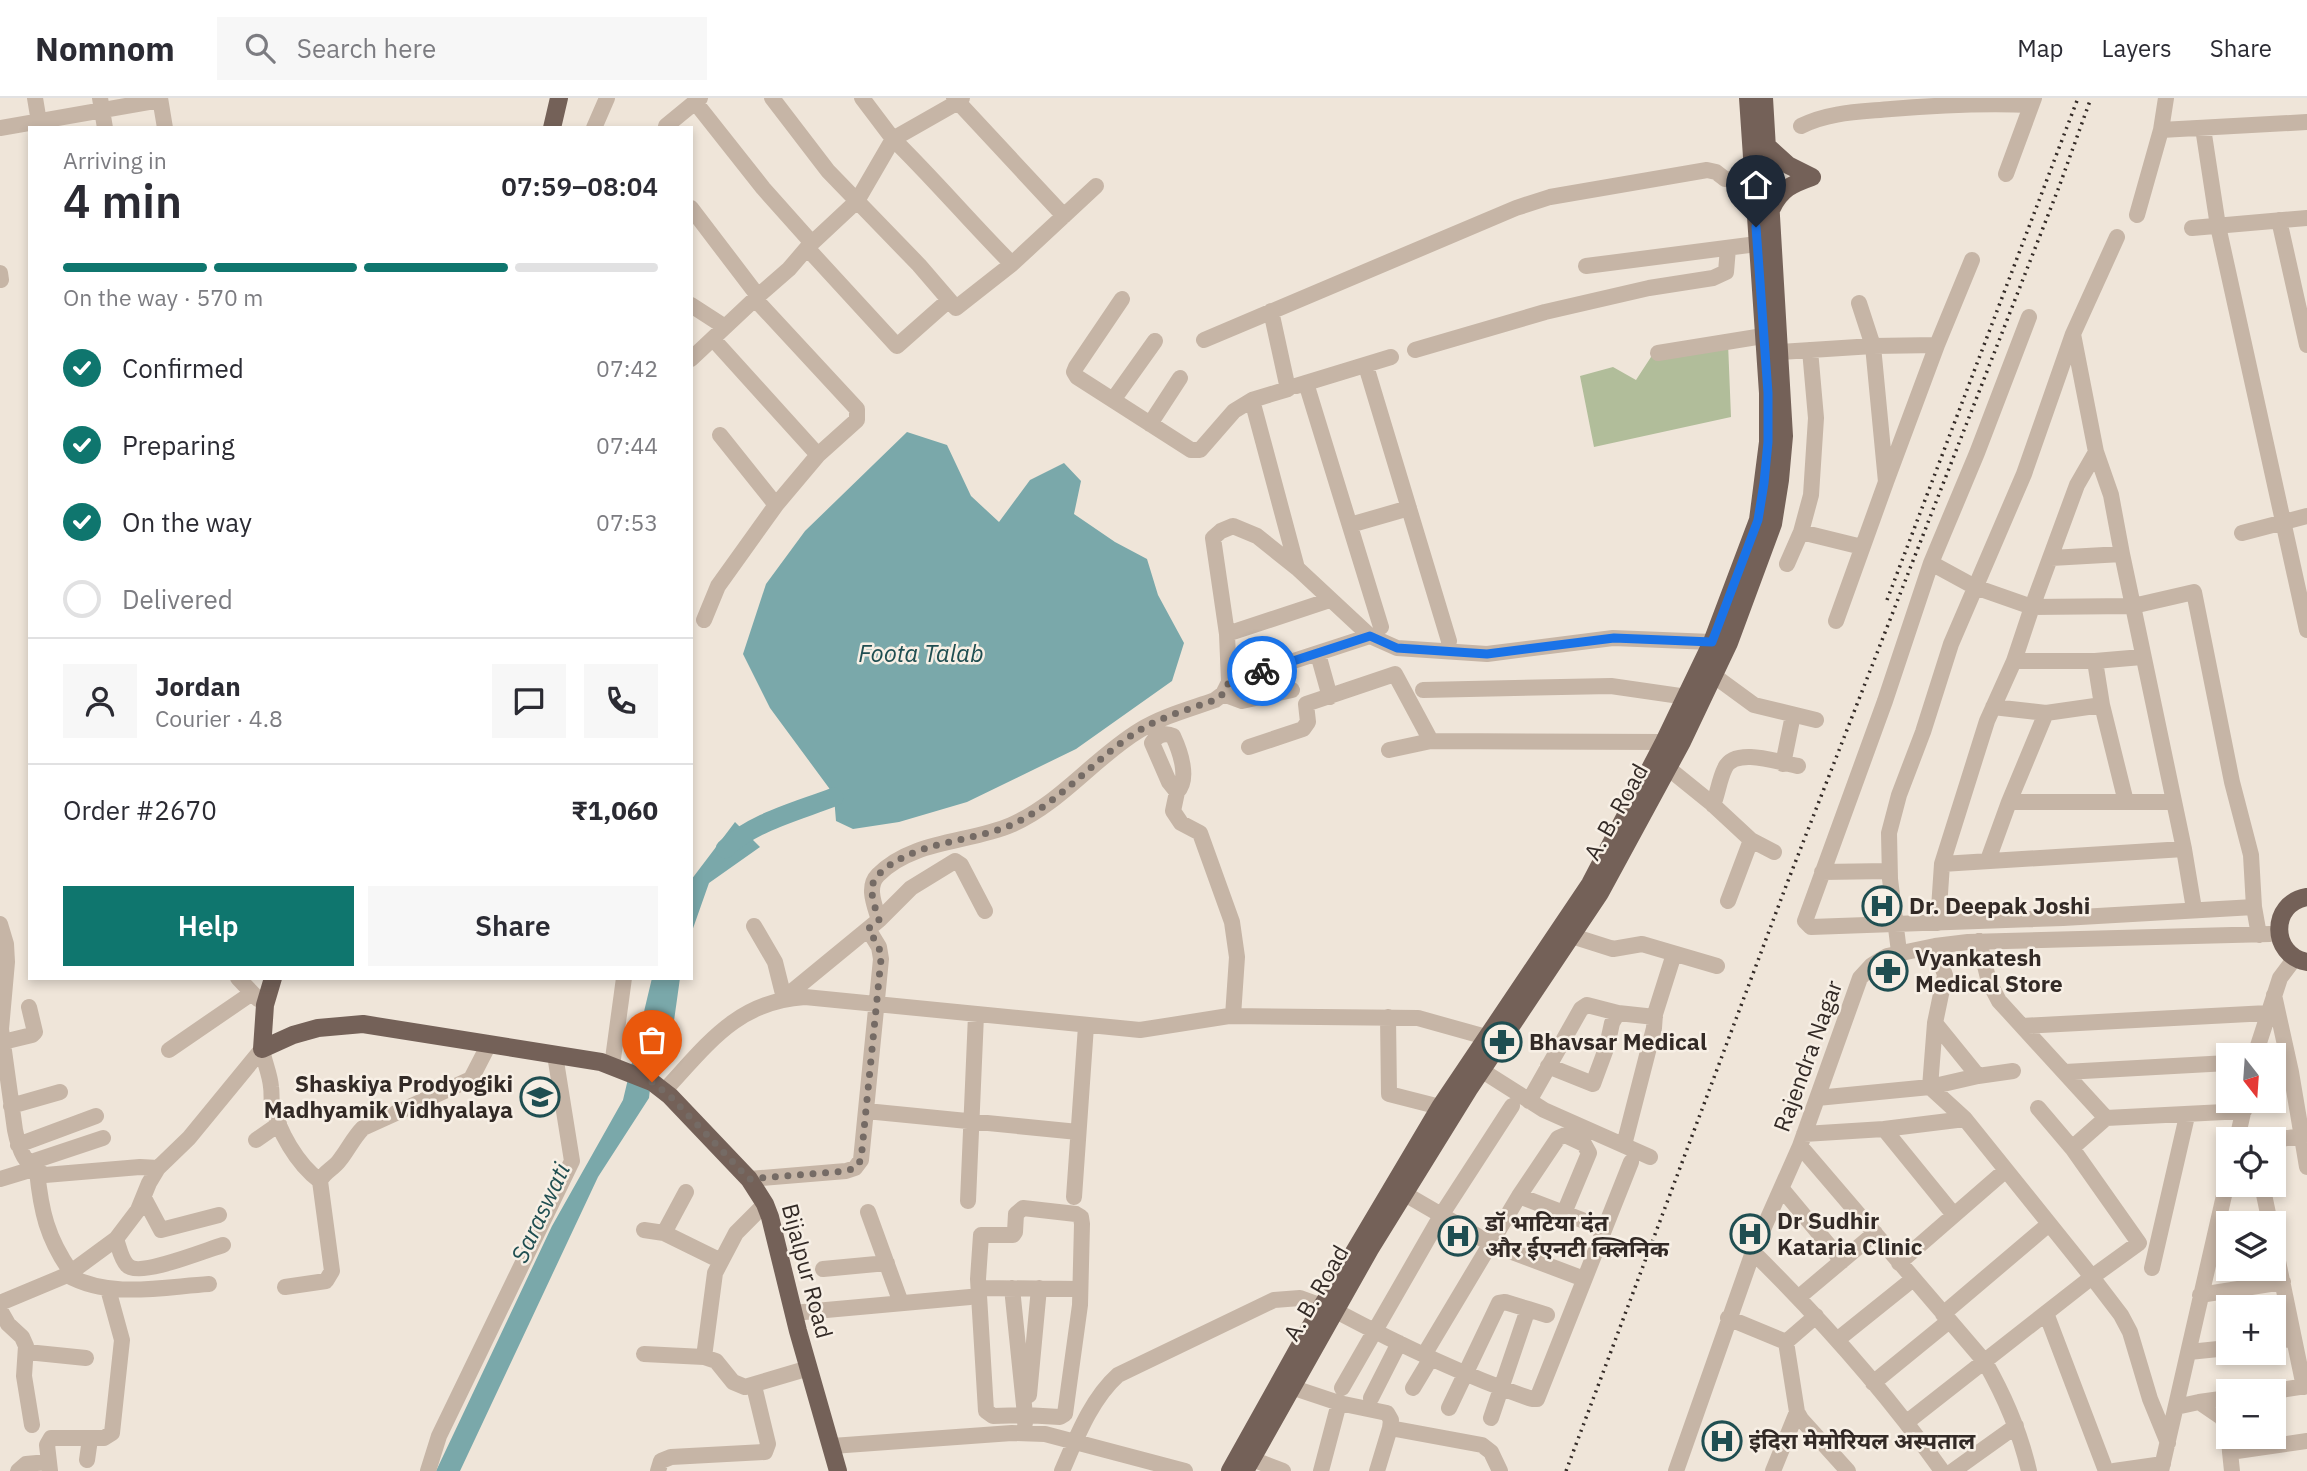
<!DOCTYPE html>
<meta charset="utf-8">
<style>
body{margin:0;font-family:"IBM Plex Sans","Noto Sans Devanagari",sans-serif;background:#f7f7f7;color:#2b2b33;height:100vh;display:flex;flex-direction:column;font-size:26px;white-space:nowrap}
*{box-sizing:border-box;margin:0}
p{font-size:23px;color:#7c7c81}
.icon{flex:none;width:38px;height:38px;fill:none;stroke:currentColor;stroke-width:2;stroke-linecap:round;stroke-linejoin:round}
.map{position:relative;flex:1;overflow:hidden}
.drawer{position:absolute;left:28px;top:28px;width:665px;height:854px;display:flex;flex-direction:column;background:#fff;border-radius:0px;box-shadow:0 4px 10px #0003}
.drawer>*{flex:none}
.needle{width:46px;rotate:163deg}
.fabs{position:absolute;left:2216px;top:945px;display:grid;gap:14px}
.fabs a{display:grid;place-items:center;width:70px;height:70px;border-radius:0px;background:#fff;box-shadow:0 4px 10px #0003;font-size:35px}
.pin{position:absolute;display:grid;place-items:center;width:60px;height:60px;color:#fff;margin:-72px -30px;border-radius:50% 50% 50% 0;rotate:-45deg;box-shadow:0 0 7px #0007}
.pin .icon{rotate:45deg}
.courier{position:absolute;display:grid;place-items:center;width:70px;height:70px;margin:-35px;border:5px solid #1a73e8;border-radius:50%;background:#fff;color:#222;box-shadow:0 2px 9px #0007}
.overview em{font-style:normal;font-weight:600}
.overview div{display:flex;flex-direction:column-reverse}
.overview{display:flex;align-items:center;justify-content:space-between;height:119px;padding:0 35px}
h1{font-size:46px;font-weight:600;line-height:52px}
.bar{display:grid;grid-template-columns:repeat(4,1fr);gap:10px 7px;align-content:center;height:84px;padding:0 35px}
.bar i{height:9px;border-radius:5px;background:#e1e1e2}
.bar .on{background:#0f766e}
.bar p{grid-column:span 4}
.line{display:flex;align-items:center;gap:18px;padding:0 35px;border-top:2px solid #e1e1e2}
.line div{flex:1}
.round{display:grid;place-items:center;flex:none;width:74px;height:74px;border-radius:0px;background:#f7f7f7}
ol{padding:0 35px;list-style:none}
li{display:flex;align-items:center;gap:21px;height:77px}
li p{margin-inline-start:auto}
li .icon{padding:7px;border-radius:50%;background:#0f766e;color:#fff;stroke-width:4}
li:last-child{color:#7c7c81}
li i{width:38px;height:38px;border:4px solid #e1e1e2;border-radius:50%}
.cta{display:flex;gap:14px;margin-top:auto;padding:14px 35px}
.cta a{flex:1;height:80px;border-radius:0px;background:#0f766e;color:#fff;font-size:28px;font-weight:600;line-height:80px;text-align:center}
.cta a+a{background:#f7f7f7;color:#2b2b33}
header{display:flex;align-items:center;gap:42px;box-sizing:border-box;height:98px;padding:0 35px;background:#fff;border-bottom:2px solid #e1e1e2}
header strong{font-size:33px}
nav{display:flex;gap:38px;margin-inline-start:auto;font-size:24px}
.search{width:490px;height:63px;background:#f7f7f7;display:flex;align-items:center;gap:18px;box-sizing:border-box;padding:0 24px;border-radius:0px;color:#7c7c81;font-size:26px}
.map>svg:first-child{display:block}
</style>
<header>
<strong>Nomnom</strong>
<div class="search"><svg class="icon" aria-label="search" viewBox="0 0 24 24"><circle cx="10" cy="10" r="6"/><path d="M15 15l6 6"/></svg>Search here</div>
<nav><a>Map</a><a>Layers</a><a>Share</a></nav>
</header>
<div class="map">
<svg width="2307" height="1373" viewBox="0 0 2307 1373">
<rect width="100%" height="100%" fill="#efe5d9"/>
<path fill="#b1bd9a" d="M1728,245L1731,319L1594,349L1580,278L1613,269L1636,282L1651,259Z"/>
<path fill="#7aa8aa" d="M907,334L947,347L971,398L999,424L1030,382L1064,365L1081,383L1074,416L1115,444L1147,461L1158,497L1184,545L1172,583L1076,651L967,704L899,724L853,731L836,723L834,699L829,690L770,610L743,556L766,486L805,433Z
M735,724L760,749L709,785L691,836V782Z
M652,880H680L673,930L653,964L649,1000L598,1079L460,1373H436L552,1128L623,1002Z"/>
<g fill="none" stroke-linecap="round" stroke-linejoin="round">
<path stroke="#7aa8aa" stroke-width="19" d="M725,751C753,724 798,713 834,699"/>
<path stroke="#c6b5a6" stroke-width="16" d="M35,0L40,30
M100,0L105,30
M160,0L165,30
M772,0L828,73L919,167L956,210L1012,166
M954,0L958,4L893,41C934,81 971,125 1012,166L1096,88
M962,0L958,4L1064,118
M695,4L763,90L812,145L857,103L893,41L862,0
M666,28L700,0
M1801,28C1829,14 1859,14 1891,11C1939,7 1983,5 2031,7
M0,30L160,2
M594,30L607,0
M2203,30L2218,128L2307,532
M2161,32L2166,0
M2006,76L2034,0
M691,110L758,198L789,171L807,150
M2137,117L2161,32L2307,24
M2279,122L2307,247
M2192,130L2307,120
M812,145L807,150L897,248L949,202
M1586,168L1757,146
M0,175L1,182
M1122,201L1076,269L1074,274L1077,279L1191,352H1200L1234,313L1252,302
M691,207L725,229
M1271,213L1288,291L1252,302L1297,470
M2073,236L2096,354L2077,387L2032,509L1975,489L1931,465L1885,603L1805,823L1811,829L2063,820L2254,809
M713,241L818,357
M1204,242L1516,110L1550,99L1707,72L1716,74L1725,81L1753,82
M1937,247L1886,384L1873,248L1937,247L1972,162
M1415,252L1545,214L1649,190L1713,180L1726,174L1728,150
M1780,254L1873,248L1859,205
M1658,255L1763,238
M691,261L758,198
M1366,268L1449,543
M1306,285L1381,529
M1296,288L1391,259
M1113,302L1155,243
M1150,326L1180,280
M720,337L776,407
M1350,427L1409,410
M1801,434L1862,449
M2242,435L2307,418
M2122,456L2133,508L2032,509L2014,563L1987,623L1942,766L2184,751L2133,508L2194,494L2232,684L2251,757L2254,809L2259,837
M2051,460L2122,456L2111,397L2096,354
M1931,465L1977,355L2029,219
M1787,466L1801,434L1811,397L1816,320L1810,252
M704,522L718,488L776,407L818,357L857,322V311L755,201
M1836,523L1886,384
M1227,536L1330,502
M1370,538L1229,584L1227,536L1213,440L1221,433L1233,428L1257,438L1297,470L1370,538L1397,550L1487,556L1613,540L1712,544
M1318,556L1330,599
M2014,563H2095L2102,607L2046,615L2009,704H2126L2102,607
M2095,563L2142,559
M1713,577L1754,607L1816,622
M1423,592L1611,588L1687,599
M1223,596L1242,603L1292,592
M1993,609L2046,615
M1249,649L1303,631L1308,624L1306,606L1395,576L1431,643L1664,644
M1389,652L1431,643
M1783,666L1793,617
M1668,670L1710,704L1751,742L1774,754
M1177,694C1190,681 1180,653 1173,638C1165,634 1157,637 1152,645L1169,684L1177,694L1173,713L1181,725L1200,735L1232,824L1237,859L1233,918
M2126,704H2173
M1713,707C1718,695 1719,682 1725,670C1735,648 1781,665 1798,668
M2184,751L2194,811
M1988,762L2009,704
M1822,774L1889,773
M1728,803L1751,742
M879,822L911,790L955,763L961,767L985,813
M1938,825L1942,766
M0,826L6,846L7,864L1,931L15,1032C19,1052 25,1068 45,1077L140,1069L158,1070
M754,828L775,864L784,900L879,822C875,808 866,789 878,777C912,742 969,745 1011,727C1061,705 1095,659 1140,632C1163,618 1190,611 1215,602L1223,596L1229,584
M1572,838L1613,851L1642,846L1717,868
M1935,848L1945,877L1935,925L1930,989L1965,1021L2092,1179L2139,1145L2072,1050L2106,1020L1999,903L1989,884L1979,843
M1899,854L1890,781L1889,735L1899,697L1923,634L1951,546L2024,376L2073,236L2117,139
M238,880L258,901
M2274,897L2291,974L2307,1069
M1388,919L1389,996L1440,1009
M2022,928L2268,915
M3,944L32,937L35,934L29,909
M262,951C264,964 270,976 271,989C272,994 271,999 272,1005C278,1033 297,1066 320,1083
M169,952L252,895
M2255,957L2280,880L2295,860
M612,968L624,880
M1548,968L1593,986L1607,948L1612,925L1618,915
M1481,972L1544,1012L1650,1059
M2065,974L2228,965
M1978,978L2013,973
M664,993C707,947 737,903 805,899L1140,932L1229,918L1418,920L1486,939
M1817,1000L1930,989L1978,978L1935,925
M1529,1003L1581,911L1587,907L1618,915L1655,919
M11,1008L60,994
M2038,1010L2072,1050
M866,1013L1078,1034
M2106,1020L2244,1013
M1884,1031L1965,1021
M1804,1036L1884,1031L1954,1117
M2237,1041L2245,1006
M256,1042L279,1026
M2273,1042L2302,1038
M18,1047L96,1018
M1624,1047L1654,930L1655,916L1674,856
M1800,1048L1985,1264C2005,1299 2020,1334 2029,1373
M28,1065L103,1040
M37,1073C41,1113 47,1140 71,1174
M0,1081L33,1071
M749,1081L846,1073L855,1070L861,1062L881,861L879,849L868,831
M2262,1087L2270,1125
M1782,1091L1842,1163
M1405,1096L1491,1146L1584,1181
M1519,1098L1582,1122
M1074,1099L1086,928
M144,1100L161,1132L219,1117
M968,1103L976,917
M868,1114L901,1205
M644,1132L664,1135L721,1163
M664,1135L686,1094
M2273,1139L2304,1289
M116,1141C119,1149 121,1161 127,1167C138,1180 206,1152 223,1147
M1753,1154C1822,1222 1886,1294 1942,1373
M1899,1165L2006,1072
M2152,1170L2187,1018
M823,1171L887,1165
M67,1177C110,1201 162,1189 209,1186
M285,1189L326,1183L332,1173L320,1083C324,1074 333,1071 339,1063C348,1052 353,1040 363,1030L471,981L489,946
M979,1190L1080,1191
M1012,1190L1025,1317
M2200,1197L2283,1184
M1799,1199L1875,1135
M0,1205L67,1177L116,1141L138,1112L149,1085L158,1070L189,1040L262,951
M1528,1211L1547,1217
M0,1212L8,1226L22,1239L26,1248L24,1278L32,1327
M1334,1212C1398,1246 1464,1278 1532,1301H1537L1631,1064
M793,1215L970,1199
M2046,1215L2106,1373
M1943,1216L2049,1126
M1816,1218L1786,1244L1797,1314L1801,1321L1848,1373
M1728,1220L1786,1244
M1837,1242L1913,1181
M2273,1243L2294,1241
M27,1254L86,1260
M2189,1254L2228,1250
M644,1256L704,1259L716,1263L733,1284L745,1289L809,1270
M1424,1257L1519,1098L1558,1040L1565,1037L1584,1046L1589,1055L1564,1115
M704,1259L715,1175L736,1135L765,1106
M1873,1285L1949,1223
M1291,1289L1339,1305L1387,1315L1391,1322L1390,1330L1482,1347L1491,1354L1500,1373
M1342,1290L1442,1116L1512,1008
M1413,1290L1431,1260
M2273,1293L2307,1288
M1029,1297L1039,1190
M1371,1300L1399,1245
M2199,1304L2228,1300
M2176,1309L2199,1304L2221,1319L2228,1329
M1449,1310L1499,1205L1505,1204L1528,1211L1491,1320
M1025,1317L1060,1319L1065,1316L1080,1207L1082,1126L1081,1119L1076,1116L1023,1110L1016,1116L1015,1134L1013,1137H981L978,1181L986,1313L993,1318L1025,1317V1325
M1907,1324L2092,1179L2121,1217L2130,1234L2150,1301L2168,1345
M2229,1339L2230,1354L2307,1343
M832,1348L1012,1335L1045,1336L1185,1373
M2230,1354L2232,1373
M1252,1361L1283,1373
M87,1362L90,1341
M18,1373L26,1366L48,1364
M50,1373L47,1347L51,1340H104L112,1335L122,1242L108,1191
M428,1373L439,1338L572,1063L555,957
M658,1373L661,1363L671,1359L765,1354L768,1346L754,1288
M1062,1373C1076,1341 1091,1301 1118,1277L1274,1202L1300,1200L1322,1208
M1321,1373L1339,1305
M1377,1373L1390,1330
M1676,1373L1753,1154L1800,1048L1860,880L1872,867L1887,858L1935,848L1968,844L2270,836
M1773,1373L1797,1314
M1953,1373L2016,1328
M2114,1373L2163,1366
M2161,1373L2228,1080"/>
<path stroke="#746158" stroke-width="18" d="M552,30L559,0
M1762,48H1767L1788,67L1812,79
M1769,111L1772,110C1781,91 1792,86 1812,79
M2307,799C2270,805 2270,857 2307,864
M273,880L265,907L262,951L293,937L318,930L363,926L601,964L652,984L670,998L749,1081L765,1106L770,1119L798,1233L838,1373
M1230,1373L1322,1208L1440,1009L1590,786L1664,644L1712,544L1758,422L1768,344V295L1748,0
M1245,1373L1370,1151L1469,991L1600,795L1682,644L1729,545L1773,426L1780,382L1784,338L1764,0"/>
<path stroke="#332a26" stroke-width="3.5" stroke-dasharray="2 5" stroke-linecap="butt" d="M1887,502L2078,0
M1566,1373L1786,788L2059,89L2091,0"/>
</g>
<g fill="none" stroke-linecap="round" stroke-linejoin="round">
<path stroke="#756b65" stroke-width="7" stroke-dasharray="0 12.6" d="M652,984L670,998L749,1081L846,1073L855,1070L861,1062L881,861L879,849L868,831L879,822C875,808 866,789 878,777C912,743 969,745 1011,727C1061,705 1095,659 1140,632C1163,618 1190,611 1215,602L1223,596L1229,584L1262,573"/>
<path stroke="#1a73e8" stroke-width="9" d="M1262,573L1370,538L1397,550L1487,556L1614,540L1712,544L1758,422L1764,385L1768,344V295L1756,129"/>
</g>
<defs>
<g id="hospital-ring" transform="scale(2.0125)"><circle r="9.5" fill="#f7efe5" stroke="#1f4e51" stroke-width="1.5"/><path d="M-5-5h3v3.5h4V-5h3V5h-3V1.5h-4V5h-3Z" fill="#1f4e51"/></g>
<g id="pharmacy-ring" transform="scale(2.0125)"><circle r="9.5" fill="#f7efe5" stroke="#1f4e51" stroke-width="1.5"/><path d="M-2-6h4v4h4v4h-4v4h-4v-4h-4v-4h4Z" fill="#1f4e51"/></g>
<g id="school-ring" transform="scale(2.0125)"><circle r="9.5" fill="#f7efe5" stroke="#1f4e51" stroke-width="1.5"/><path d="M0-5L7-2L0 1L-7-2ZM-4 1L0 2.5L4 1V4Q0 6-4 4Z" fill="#1f4e51"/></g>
</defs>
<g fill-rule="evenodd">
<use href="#hospital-ring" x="1882" y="808"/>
<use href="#pharmacy-ring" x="1888" y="873"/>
<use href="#pharmacy-ring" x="1502" y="944"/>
<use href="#school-ring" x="540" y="999"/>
<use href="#hospital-ring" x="1750" y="1136"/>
<use href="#hospital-ring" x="1458" y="1138"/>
<use href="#hospital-ring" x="1722" y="1343"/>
</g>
<g text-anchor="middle" stroke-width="5" stroke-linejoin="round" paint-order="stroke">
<g font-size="23" fill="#332a26" stroke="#f7efe5">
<text transform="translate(1616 714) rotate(-61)" y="8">A. B. Road</text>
<text transform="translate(1808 958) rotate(-70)" y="8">Rajendra Nagar</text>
<text transform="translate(807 1173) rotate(75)" y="8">Bijalpur Road</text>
<text transform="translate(1316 1195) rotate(-60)" y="8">A. B. Road</text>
</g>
<g font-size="23" font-weight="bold" fill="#332a26" stroke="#f7efe5" text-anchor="start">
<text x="1909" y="816">Dr. Deepak Joshi</text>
<text x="1915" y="868">Vyankatesh<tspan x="1915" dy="26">Medical Store</tspan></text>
<text x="1529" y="952">Bhavsar Medical</text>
<text x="513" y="994" text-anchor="end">Shaskiya Prodyogiki<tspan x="513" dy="26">Madhyamik Vidhyalaya</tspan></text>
<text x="1777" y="1131">Dr Sudhir<tspan x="1777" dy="26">Kataria Clinic</tspan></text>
<text x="1485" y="1133">डॉ भाटिया दंत<tspan x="1485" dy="26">और ईएनटी क्लिनिक</tspan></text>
<text x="1749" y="1351">इंदिरा मेमोरियल अस्पताल</text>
</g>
<g font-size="24" font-style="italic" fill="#1f4e51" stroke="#f7efe5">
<text x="921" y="564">Foota Talab</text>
<text transform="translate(541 1115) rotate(-65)" y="8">Saraswati</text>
</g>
</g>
</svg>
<div class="fabs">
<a><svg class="needle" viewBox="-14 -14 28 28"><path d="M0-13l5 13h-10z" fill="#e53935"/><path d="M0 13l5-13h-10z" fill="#7c7c81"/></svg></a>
<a><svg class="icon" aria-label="locate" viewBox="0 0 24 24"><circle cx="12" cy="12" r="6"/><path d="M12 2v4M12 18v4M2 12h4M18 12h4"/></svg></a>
<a><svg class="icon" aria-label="layers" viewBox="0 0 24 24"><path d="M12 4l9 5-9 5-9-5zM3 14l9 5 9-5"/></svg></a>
<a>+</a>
<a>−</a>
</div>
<div class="pin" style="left:652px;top:984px;background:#ea580c"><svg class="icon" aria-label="bag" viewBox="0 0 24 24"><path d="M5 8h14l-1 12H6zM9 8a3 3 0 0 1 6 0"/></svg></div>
<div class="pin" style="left:1756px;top:129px;background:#1f2937"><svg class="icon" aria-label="home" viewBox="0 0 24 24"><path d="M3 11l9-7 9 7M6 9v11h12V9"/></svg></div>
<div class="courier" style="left:1262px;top:573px"><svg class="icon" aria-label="bike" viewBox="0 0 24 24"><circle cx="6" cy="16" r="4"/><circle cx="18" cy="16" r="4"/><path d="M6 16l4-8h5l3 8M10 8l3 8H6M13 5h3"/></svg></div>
<section class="drawer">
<div class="overview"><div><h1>4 min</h1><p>Arriving in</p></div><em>07:59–08:04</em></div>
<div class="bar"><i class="on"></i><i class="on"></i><i class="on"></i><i></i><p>On the way · 570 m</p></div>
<ol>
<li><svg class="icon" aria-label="check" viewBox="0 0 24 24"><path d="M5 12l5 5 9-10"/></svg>Confirmed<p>07:42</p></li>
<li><svg class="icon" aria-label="check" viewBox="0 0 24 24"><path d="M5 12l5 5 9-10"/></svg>Preparing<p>07:44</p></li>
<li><svg class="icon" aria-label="check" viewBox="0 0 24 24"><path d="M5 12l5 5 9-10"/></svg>On the way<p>07:53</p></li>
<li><i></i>Delivered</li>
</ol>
<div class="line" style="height:126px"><a class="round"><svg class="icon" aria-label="person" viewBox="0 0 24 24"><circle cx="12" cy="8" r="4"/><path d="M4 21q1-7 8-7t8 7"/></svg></a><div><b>Jordan</b><p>Courier · 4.8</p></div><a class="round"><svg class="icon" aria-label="chat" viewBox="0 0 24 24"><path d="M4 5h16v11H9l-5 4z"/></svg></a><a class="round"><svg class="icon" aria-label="phone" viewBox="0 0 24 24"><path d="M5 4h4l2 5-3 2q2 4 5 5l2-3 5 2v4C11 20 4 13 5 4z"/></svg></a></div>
<div class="line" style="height:91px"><div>Order #2670</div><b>₹1,060</b></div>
<div class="cta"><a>Help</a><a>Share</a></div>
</section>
</div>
